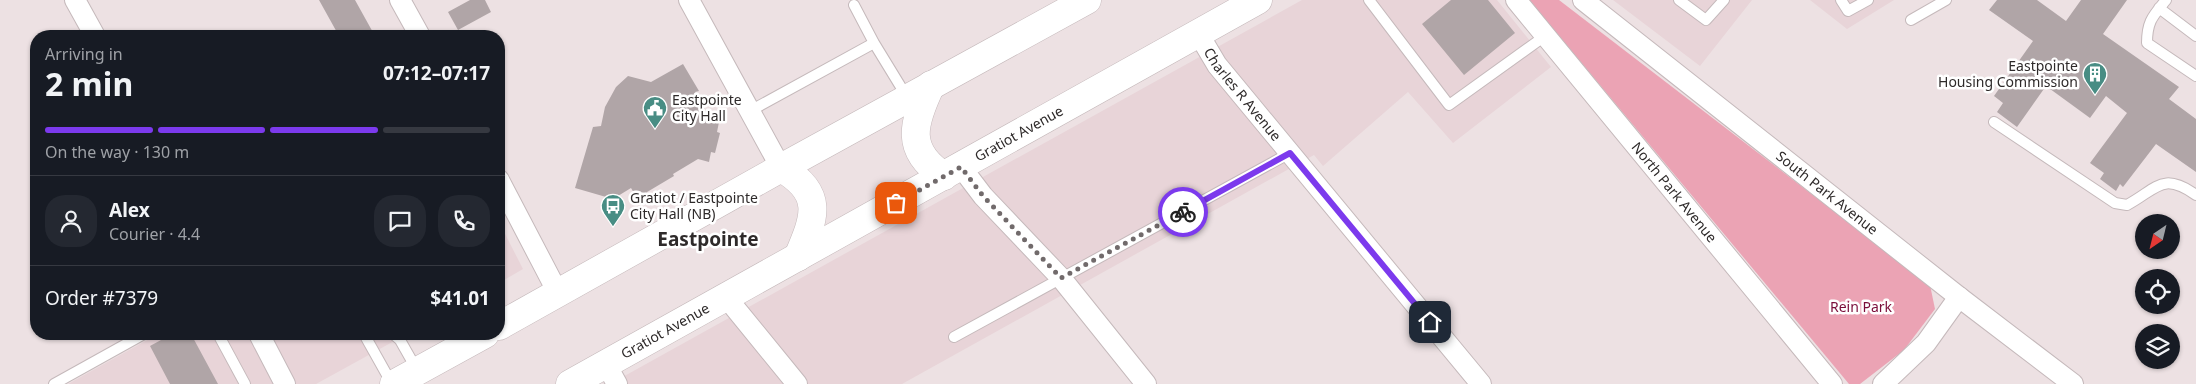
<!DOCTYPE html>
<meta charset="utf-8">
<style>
body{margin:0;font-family:"Noto Sans",sans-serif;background:#242831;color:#f1f3f6;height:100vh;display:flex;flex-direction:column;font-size:19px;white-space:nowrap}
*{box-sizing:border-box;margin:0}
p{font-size:16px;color:#9ea1a6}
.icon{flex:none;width:28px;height:28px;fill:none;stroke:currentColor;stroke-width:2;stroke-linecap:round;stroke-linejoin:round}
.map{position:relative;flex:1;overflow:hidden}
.side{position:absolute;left:30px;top:30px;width:475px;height:310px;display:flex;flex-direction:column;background:#171b24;border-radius:20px;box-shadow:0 1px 4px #0004}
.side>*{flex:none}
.needle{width:32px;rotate:215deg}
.tools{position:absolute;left:2135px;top:214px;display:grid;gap:10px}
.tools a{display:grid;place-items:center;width:45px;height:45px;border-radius:50%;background:#171b24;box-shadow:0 1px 4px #0004;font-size:25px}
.pin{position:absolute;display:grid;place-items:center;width:42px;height:42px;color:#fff;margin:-21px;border-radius:10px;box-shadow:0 2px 8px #0006}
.courier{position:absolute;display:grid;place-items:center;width:50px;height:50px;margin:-25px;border:4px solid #7c3aed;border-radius:50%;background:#fff;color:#222;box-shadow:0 1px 6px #0007}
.head em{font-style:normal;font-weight:700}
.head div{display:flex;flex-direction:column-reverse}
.head{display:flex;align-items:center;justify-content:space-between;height:85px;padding:0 15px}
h1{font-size:32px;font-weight:700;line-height:38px}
.bar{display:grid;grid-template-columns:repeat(4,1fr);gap:8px 5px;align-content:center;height:60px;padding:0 15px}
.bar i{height:6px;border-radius:4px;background:#363941}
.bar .current{background:#7c3aed}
.bar p{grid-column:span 4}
.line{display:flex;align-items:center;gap:12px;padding:0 15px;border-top:1px solid #363941}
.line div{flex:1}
.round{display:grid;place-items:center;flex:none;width:52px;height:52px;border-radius:20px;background:#242831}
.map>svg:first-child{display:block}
</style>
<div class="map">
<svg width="2196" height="384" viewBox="0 0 2196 384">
<rect width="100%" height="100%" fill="#ede1e3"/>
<path fill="#e8d4d8" d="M1302,0H1497L1551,67L1453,143L1408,92L1323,166L1314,155L902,384H610Z
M1613,0H1752L1700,66Z
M1810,0H1894L1847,29Z
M499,222L523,269L499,283Z
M158,334H407L316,384H68Z"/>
<path fill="#eba3b4" d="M1529,0H1559L1930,285L1935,309L1904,350L1860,384H1849Z"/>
<path fill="#b0a5a7" d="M319,0H355L375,36H339Z
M470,0H485L491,12L458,30L448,12Z
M1451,0H1488L1515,33L1464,75L1422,24Z
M1997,0H2037L2066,21L2081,0H2127L2103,34L2179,87L2169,99L2196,119V172L2156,144L2123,187L2120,184L2116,191L2100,179L2104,173L2090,163L2127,113L2106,96L2090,118L2046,86L2017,127L1997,112L2003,103L1994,96L2033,41L1989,10Z
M683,64L699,91L695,92L711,120L719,122L717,132L720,133L715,153L711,152L709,162L698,159L673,174L674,176L637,198L631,188L613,199L575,188L593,127L601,126L605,107L616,87L628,76L651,82Z
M172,334H191L218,384H170L150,346Z"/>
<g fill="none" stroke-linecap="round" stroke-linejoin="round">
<g stroke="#c5b9bb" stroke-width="12">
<path id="lane" d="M1369,0L1449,105L1545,36
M1679,0L1706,20L1724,0
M1841,0L1848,11L1868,0
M2166,0C2153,16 2147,21 2147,43L2196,76
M854,5L874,43
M2159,8L2196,36
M1911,20L1946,0
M750,111L874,43L907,97
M1994,122L2115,203L2127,205C2157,189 2162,171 2196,195
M218,334L245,384
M364,334L392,384
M393,334L400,340L417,370
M954,337L1290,153
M54,384L144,334"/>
</g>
<g stroke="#c5b9bb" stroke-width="22">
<g id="street">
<path d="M75,0L95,36"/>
<path d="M400,0L420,36"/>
<path d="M689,0L781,168"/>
<path id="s1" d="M1516,0L1832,384"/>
<path id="s2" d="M1583,0L1959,297L2073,384"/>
<path id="s3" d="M1198,33L1217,65L1481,384"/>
<path d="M961,167L983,196L1061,278L1146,384"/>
<path d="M499,180L558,293"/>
<path d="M726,297L797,384"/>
<path d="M259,334L285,384"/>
<path d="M606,364L617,384"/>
<path d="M1883,384L1926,343L1959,297"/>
</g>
</g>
<g stroke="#c5b9bb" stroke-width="29">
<g id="primary">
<path d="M931,85C913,123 904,150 944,176"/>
<path d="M781,168C825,193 815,217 798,257"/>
<path d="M499,326L781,168L1087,0"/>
<path d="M394,384L485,334"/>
<path id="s4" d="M570,384L1258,0"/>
</g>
</g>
<use href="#lane" stroke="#fff" stroke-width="10"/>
<use href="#street" stroke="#fff" stroke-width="20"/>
<use href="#primary" stroke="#fff" stroke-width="28"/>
</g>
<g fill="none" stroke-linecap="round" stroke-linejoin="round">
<path stroke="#716a6b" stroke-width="5" stroke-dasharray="0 9" d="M896,203L961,167L983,196L1061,278L1183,212"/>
<path stroke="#7c3aed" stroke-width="6" d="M1183,212L1290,153L1430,322"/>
</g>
<defs>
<g id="building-pin" transform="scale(1.25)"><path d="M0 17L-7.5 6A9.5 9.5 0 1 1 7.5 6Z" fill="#488d84" stroke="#fff"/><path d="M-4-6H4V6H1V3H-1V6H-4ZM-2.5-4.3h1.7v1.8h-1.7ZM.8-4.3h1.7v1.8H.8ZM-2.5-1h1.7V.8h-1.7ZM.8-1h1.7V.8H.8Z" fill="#fff"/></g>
<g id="civic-pin" transform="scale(1.25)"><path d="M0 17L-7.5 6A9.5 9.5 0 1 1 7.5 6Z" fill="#488d84" stroke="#fff"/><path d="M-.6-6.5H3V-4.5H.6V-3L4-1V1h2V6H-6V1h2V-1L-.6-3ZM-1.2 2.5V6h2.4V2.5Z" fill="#fff"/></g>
<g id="bus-pin" transform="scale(1.25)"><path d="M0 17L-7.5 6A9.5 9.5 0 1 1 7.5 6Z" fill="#488d84" stroke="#fff"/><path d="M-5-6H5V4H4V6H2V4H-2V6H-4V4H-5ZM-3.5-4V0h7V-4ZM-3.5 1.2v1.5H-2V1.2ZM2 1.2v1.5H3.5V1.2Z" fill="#fff"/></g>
</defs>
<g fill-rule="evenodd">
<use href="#building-pin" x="2095" y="74"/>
<use href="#civic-pin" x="655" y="108"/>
<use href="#bus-pin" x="613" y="206"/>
</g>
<g text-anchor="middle" stroke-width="5" stroke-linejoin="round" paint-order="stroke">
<g font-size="14" fill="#2e2a2a" stroke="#fff" text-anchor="start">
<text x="2078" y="71" text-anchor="end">Eastpointe<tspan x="2078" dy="16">Housing Commission</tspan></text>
<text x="672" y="105">Eastpointe<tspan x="672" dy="16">City Hall</tspan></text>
<text x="630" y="203">Gratiot / Eastpointe<tspan x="630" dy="16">City Hall (NB)</tspan></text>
</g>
<g font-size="14" fill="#2e2a2a" stroke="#fff">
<text dy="5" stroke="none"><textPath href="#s3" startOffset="76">Charles R Avenue</textPath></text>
<text dy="5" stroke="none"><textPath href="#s4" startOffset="514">Gratiot Avenue</textPath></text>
<text dy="5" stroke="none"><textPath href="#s1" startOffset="249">North Park Avenue</textPath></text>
<text dy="5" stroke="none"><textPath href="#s2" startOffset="311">South Park Avenue</textPath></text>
<text dy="5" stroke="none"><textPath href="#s4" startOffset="109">Gratiot Avenue</textPath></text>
</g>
<g font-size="14" fill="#7a0d3a" stroke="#fff">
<text x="1861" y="312">Rein Park</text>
</g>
<g font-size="19" font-weight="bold" fill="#2e2a2a" stroke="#fff">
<text x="708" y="246">Eastpointe</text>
</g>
</g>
</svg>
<div class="tools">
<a><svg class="needle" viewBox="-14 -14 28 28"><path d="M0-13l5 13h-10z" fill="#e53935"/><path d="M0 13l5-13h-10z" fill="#9ea1a6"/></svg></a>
<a><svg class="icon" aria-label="locate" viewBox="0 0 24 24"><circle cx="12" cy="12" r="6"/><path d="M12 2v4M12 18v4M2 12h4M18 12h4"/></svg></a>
<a><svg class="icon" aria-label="layers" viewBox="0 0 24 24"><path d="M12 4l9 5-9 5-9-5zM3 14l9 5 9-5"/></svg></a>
</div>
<div class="pin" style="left:896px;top:203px;background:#ea580c"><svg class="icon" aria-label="bag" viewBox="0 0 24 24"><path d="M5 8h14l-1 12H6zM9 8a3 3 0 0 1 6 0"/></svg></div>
<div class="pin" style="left:1430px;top:322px;background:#1f2937"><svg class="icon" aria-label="home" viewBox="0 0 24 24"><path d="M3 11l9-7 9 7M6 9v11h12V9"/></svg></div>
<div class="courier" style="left:1183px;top:212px"><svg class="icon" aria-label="bike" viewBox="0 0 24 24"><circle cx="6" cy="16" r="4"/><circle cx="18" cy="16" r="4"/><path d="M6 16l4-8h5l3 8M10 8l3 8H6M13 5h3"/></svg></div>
<section class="side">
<div class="head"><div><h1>2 min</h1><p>Arriving in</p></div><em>07:12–07:17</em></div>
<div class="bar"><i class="current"></i><i class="current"></i><i class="current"></i><i></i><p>On the way · 130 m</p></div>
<div class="line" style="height:90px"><a class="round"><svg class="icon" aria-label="person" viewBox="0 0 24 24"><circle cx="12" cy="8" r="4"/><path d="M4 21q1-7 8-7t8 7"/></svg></a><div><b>Alex</b><p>Courier · 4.4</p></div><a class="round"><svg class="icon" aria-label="chat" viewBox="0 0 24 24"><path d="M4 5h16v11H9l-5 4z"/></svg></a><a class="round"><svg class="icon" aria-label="phone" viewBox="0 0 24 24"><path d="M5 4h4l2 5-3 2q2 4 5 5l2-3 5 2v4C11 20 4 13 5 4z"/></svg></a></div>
<div class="line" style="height:65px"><div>Order #7379</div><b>$41.01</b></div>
</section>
</div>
